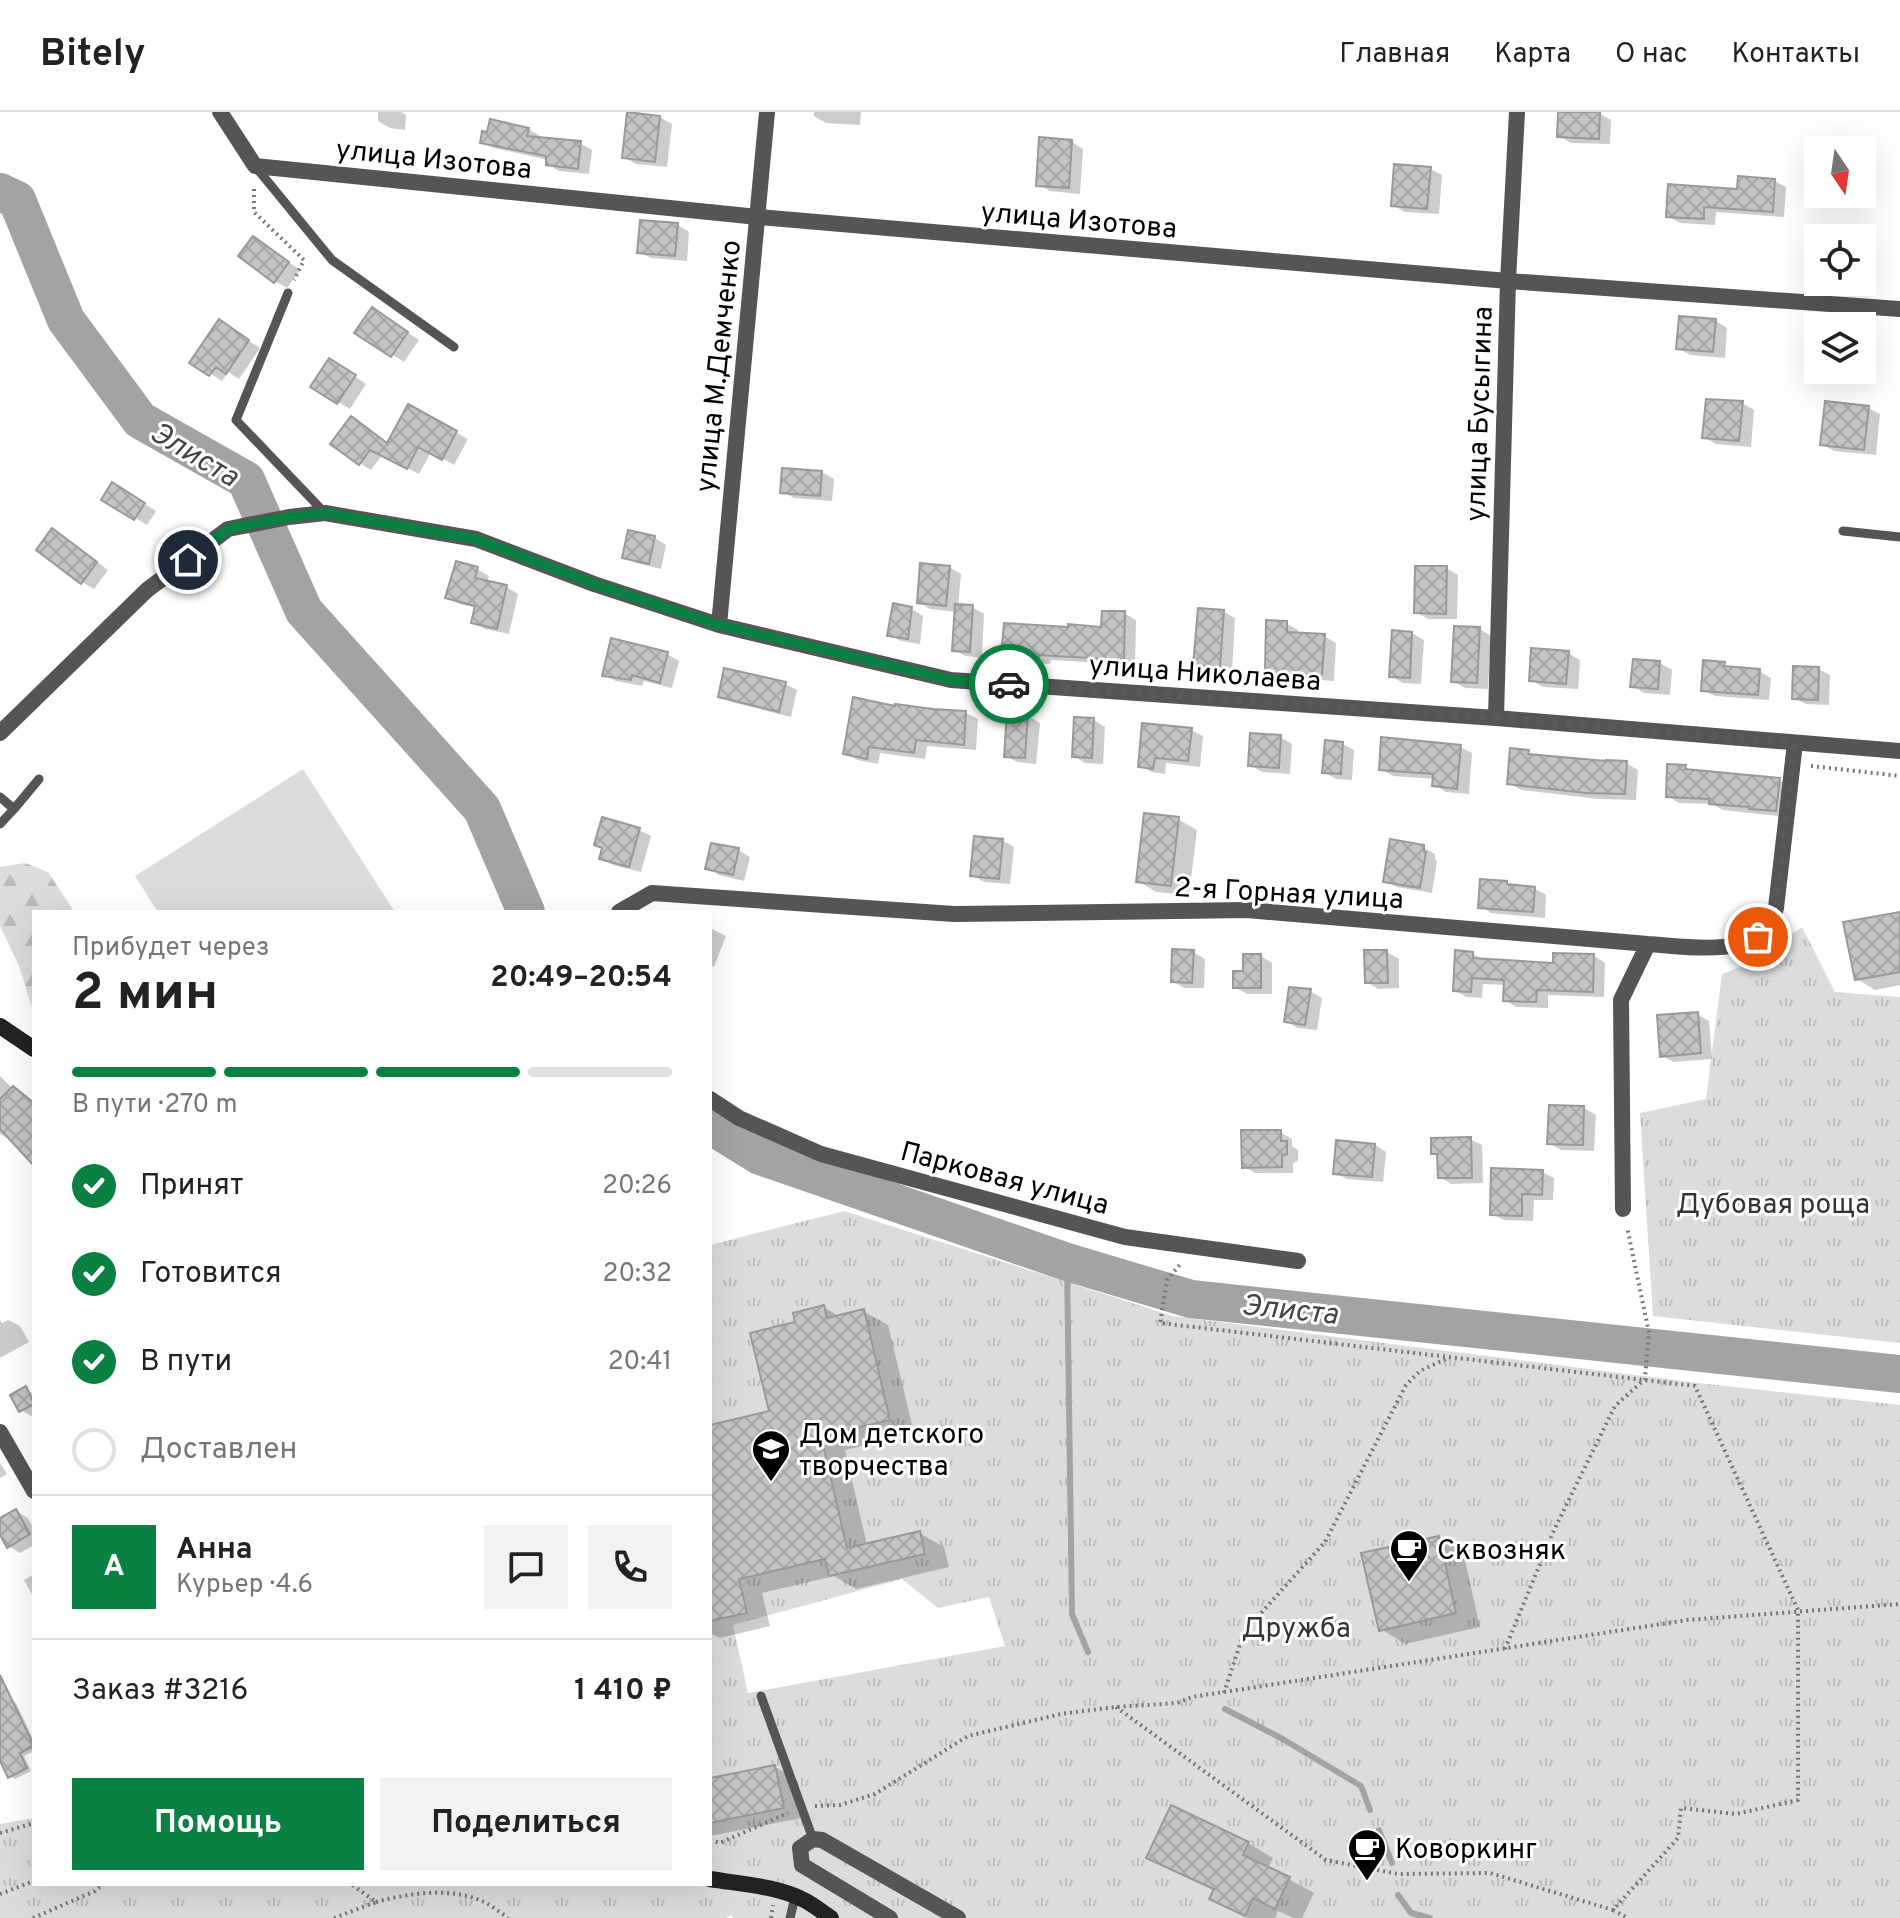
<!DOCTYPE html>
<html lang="ru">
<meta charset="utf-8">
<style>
body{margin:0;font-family:Overpass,sans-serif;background:#f2f2f2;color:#222;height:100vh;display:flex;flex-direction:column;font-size:30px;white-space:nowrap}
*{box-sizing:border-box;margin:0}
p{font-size:26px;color:#767676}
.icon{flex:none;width:44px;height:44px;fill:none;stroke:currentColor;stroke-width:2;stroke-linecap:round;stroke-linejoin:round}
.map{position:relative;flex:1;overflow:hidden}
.side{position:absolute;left:32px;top:798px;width:680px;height:976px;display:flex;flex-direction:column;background:#fff;border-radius:0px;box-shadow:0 8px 32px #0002}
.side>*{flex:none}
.needle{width:52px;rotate:167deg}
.tools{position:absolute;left:1804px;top:24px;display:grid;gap:16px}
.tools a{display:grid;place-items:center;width:72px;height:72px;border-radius:0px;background:#fff;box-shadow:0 8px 32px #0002;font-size:40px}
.pin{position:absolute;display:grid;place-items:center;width:68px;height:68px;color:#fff;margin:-34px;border:4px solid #fff;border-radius:50%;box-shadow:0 2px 8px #0007}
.courier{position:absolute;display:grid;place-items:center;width:80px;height:80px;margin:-40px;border:6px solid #0b8043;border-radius:50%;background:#fff;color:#222;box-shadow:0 2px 10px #0007}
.summary em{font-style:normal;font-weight:700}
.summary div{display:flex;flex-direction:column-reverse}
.summary{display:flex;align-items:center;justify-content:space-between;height:136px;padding:0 40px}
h1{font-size:52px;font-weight:700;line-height:60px}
.bar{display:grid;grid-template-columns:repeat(4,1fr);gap:12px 8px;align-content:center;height:96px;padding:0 40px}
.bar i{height:10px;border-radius:6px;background:#e0e0e0}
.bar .current{background:#0b8043}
.bar p{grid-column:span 4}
.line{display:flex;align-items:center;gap:20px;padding:0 40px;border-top:2px solid #e0e0e0}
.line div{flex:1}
.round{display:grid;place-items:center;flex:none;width:84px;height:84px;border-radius:0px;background:#f2f2f2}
ol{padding:0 40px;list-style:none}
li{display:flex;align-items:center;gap:24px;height:88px}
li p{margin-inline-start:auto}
li .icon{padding:8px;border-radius:50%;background:#0b8043;color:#fff;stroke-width:4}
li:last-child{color:#767676}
li i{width:44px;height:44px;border:4px solid #e0e0e0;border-radius:50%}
.action{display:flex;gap:16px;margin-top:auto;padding:16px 40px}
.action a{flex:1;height:92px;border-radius:0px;background:#0b8043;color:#fff;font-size:32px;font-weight:700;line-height:92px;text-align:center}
.action a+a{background:#f2f2f2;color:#222}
header{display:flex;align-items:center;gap:48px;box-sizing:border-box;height:112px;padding:0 40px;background:#fff;border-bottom:2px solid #e0e0e0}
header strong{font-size:38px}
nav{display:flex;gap:44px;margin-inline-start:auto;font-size:28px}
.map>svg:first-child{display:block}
</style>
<header>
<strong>Bitely</strong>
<nav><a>Главная</a><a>Карта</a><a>О нас</a><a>Контакты</a></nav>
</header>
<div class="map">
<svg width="1900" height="1806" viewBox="0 0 1900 1806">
<defs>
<pattern id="forest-firs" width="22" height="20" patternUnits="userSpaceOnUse" patternTransform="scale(2)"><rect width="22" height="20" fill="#dcdcdc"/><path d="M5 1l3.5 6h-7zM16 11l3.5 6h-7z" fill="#bbb"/></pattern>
<pattern id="park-tufts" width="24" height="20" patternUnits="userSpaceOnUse" patternTransform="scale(2)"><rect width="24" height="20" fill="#dcdcdc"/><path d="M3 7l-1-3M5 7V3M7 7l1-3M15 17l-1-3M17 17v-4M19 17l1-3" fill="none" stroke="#bbb"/></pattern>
<pattern id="building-cross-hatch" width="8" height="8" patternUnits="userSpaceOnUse" patternTransform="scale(2)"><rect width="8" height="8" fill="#c4c4c4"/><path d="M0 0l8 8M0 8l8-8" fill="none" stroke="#a7a7a7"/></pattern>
</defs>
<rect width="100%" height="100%" fill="#fff"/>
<path fill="#dcdcdc" d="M303,657L395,800H158L135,764Z"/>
<path fill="url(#forest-firs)" d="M25,751L48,760L74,800H34V902L19,854L0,814V755Z"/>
<path fill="url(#park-tufts)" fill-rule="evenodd" d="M1802,815L1835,880L1900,885V1231L1653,1204L1640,1001L1706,987L1722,862L1754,850Z
M844,1099L1173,1204L1698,1271L1900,1293V1806H734L731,1803L726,1806H0V1712L34,1706V1772H710V1509L746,1501L739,1467L825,1447L830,1464L925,1441L919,1419L847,1436L821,1324L890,1308L864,1197L827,1206L823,1193L793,1201L795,1210L750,1221L769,1299L710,1313V1133ZM902,1467L938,1496L989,1485L1005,1534L748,1581L733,1513Z"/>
<path fill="#0003" d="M378,0H401L406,3L405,18L390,16L378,9Z
M814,0H861L860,13L826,11L814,4Z
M1560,0L1599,1L1611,8L1610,32L1571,31L1559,24Z
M629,2L660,5L672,12L667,55L636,52L624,45Z
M528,17L540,24L539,27L580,31L592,38L589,62L559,59L548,52V48L494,36L482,30Z
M1072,30L1083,37L1080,82L1050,79L1038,72Z
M1430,57L1442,63L1439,102L1405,100L1393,93Z
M1775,69L1786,75L1784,105L1716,100L1715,113L1680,111L1668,104L1739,79Z
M678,113L689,120L687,149L651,146L639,140Z
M265,133L300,158L287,176L275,169Z
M384,205L419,228L404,250L357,220Z
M1716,209L1727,216L1725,246L1690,243L1678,236Z
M231,217L260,236L239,267L228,260L222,269L192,250Z
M341,255L366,272L350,297L313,275Z
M1822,258H1846L1845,271L1826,269L1821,266Z
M1742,291L1754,298L1751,335L1716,332L1704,325Z
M409,295L468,327L454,353L431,340L419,362L382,343L371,358L360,351L363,313L389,332Z
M1868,296L1880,302L1876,343L1834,339L1822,332Z
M822,360L834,367L832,389L794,386L783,380Z
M113,372L156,399L147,413L104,387Z
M629,420L655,426L666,433L661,457L636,451L624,445Z
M65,426L108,458L94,477L82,470Z
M949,455L961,462L958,494L972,495L984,502L982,546L966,544L954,538L957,500L930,497L919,490Z
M1446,456L1458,463L1457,507H1428L1416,500Z
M477,457L489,464L487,471L507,475L518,482L509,522L485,517L474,510L477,496L459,492L448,485Z
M912,497L923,504L920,532L901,529L890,523Z
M1224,500L1235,506L1232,560L1207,558L1196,552Z
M1124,501L1136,508L1135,553L1051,548L1050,552L1015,550L1004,543L1103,517Z
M1286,511L1298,518V522L1324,524L1336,531L1334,569L1278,565L1267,559Z
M1480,517L1491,524L1488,577L1465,576L1453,569Z
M1412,521L1424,528L1421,572L1403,571L1391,564Z
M1568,541L1580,548L1578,577L1543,575L1531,568Z
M667,542L679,549L672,576L644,569L642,574L616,569L604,563Z
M1634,549L1660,551L1672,558L1670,583L1644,581L1633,574Z
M1724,552L1732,556L1759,559L1771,566L1769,588L1715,584L1703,578Z
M1818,557L1830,563L1829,593L1806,592L1794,586Z
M785,572L797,578L791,605L732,590L720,584Z
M896,596L966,601L978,607L976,638L927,634L925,647L880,641L878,652L857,648L846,641Z
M1028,604L1040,611L1036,652L1017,650L1006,644Z
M1094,608L1105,615L1103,652L1085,651L1074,644Z
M1191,618L1203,624L1200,655L1166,651L1165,662L1152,660L1140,654Z
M1280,625L1292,632L1290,662L1262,660L1250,653Z
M1343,632L1354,638L1352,668L1336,667L1324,660Z
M1460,635L1472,641L1469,682L1446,680L1435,673V667L1393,664L1381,657Z
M1528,640L1537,645L1626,651L1638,658L1636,688L1599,687L1521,678L1509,671Z
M1685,655L1694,660L1779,668L1791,675L1788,705L1723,698L1712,692L1679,691L1668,684Z
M1178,707L1197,718L1189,783L1156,780L1138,769Z
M639,718L651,724L641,760L613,753L601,746Z
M1002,728L1014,735L1010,772L984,770L972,763Z
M1423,735L1435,742V748L1437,749L1432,781L1397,775L1385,769Z
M738,738L750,745L744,769L719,763L708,756Z
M1506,771L1514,775L1535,777L1546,783L1545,806L1491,801L1480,794Z
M1900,802V873L1875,878L1857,867Z
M710,816L726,824L714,855L710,853Z
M1193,840L1205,847L1204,876H1184L1173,869Z
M1387,840L1399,847V876L1378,877L1367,870Z
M1473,842L1486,849L1555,853L1594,844L1605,851L1604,885L1548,883V896L1516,895L1505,888L1506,873L1483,872L1482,886L1466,885L1455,878Z
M1261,844L1272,851V882H1247L1235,875L1245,861Z
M1310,879L1322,886L1317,918L1298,916L1286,909Z
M1697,902L1709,909L1712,947L1674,950L1662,944Z
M0,964L13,977L34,991V1051L15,1031L0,1022Z
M1584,996L1596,1003L1594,1039L1561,1038L1549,1031Z
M1280,1020L1292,1027V1034L1298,1038V1049L1293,1051V1061H1255L1244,1054Z
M1470,1027L1482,1033L1483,1071L1451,1072L1440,1065L1439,1044L1433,1041Z
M1375,1033L1386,1040L1383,1070L1347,1067L1335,1061Z
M1542,1060L1554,1066L1553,1088H1534L1533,1109L1504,1108L1492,1102Z
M824,1195L840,1205L863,1199L888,1213L914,1321L845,1338L867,1433L919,1421L944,1435L949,1455L856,1477L834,1464L762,1481L770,1514L720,1526L710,1521V1315L771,1301L798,1211Z
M0,1208L2,1211L8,1208L20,1214L29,1230L0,1246Z
M25,1277L34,1282L33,1305L21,1298Z
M0,1351L7,1362L0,1366Z
M16,1399L28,1406L34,1417V1433L20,1441L9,1434L0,1419V1408Z
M1439,1426L1463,1440L1480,1515L1405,1532L1381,1517Z
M34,1462V1486L24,1468Z
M11,1588L16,1591L34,1629V1639L24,1644L31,1659L15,1667L10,1664L0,1651V1593Z
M775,1655L793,1665L802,1706L710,1724V1668Z
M1248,1731L1273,1746L1268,1756L1314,1781L1302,1806H1294L1278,1799L1275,1806H1248L1212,1786L1215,1779L1173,1759L1149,1745Z"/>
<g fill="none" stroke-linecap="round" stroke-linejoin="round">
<path stroke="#a3a3a3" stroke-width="6" d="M1067,1150L1072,1502L1088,1540
M1225,1597L1281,1626L1361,1674L1370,1698
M1379,1718L1392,1751
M1398,1783L1411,1801L1430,1806"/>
<path stroke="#a3a3a3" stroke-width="38" d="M0,80L17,88L66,208L140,308L246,368L304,499L482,697L526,800
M710,1013L760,1044L1067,1150L1191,1187L1900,1262"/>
</g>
<path fill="url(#building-cross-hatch)" stroke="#999" stroke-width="2" d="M627,0L660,4L655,50L622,46Z
M1558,0H1600L1599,27L1557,25Z
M490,7L529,16L527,24L581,29L578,57L546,53V44L480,31L482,19L487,20Z
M1039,25L1072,28L1069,76L1036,74Z
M1394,52L1431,55L1427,97L1391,94Z
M1738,64L1775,67L1773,100L1704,95V107L1666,105L1668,72L1737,77Z
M640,108L678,111L675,144L637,141Z
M253,124L289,150L274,171L238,144Z
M372,195L408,220L391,245L354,221Z
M1679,204L1716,207L1713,240L1676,237Z
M219,207L249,228L226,262L216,255L209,264L189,251Z
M329,246L356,263L337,292L310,275Z
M1706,287L1743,289L1739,329L1702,326Z
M1825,289L1869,294L1864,338L1820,333Z
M408,292L457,319L442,348L418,335L407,357L370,338L359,353L330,332L351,304L387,331Z
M782,356L822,359L820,384L780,381Z
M112,370L145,391L134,408L101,388Z
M52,416L97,450L81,472L36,438Z
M628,418L655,424L649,452L622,446Z
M456,449L478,455L475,466L507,473L497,517L471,511L475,494L445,486Z
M920,451L950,454L946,494L917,491Z
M1415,454H1447L1446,502L1414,501Z
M893,491L912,495L908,527L887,524Z
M955,492L973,493L970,540L952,539Z
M1198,496L1224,498L1220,555L1193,553Z
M1102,499H1125L1124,548L1039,543V546L1001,544L1004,511L1068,515V512L1101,515Z
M1266,508L1287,509V520L1325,522L1322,563L1265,560Z
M1454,514L1480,515L1477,571L1451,570Z
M1392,518L1412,520L1410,566L1389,565Z
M611,526L668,540L660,571L632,563L631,568L602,564Z
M1531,536L1569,539L1566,572L1529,569Z
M1633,547L1660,549L1658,577L1630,575Z
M1703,548L1725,550L1724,554L1760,557L1758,583L1701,579Z
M1793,554L1819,555L1818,588L1792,587Z
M724,556L786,570L779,600L718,585Z
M853,585L895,594V592L933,597L966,599L964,633L916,628L914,641L869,635L867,647L843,642Z
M1007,601L1028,602L1025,646L1004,645Z
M1074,605L1094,606L1092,646L1072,645Z
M1142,611L1192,616L1188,649L1155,646L1153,657L1138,655Z
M1250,621L1281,623L1279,656L1248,654Z
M1381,625L1461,633L1457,677L1432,674L1433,662L1379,658Z
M1325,628L1343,630L1341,662L1322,661Z
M1510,636L1529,638L1528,642L1606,649V648L1627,649L1625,682L1586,681L1507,672Z
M1667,652L1686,653L1685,657L1780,666L1776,699L1749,697V695L1709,692V687L1666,685Z
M1144,701L1179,705L1171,774L1136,770Z
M602,705L640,716L629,755L599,747L602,736L594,733Z
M974,724L1003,727L999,767L970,764Z
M1390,727L1424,733V740H1426L1420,776L1383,770Z
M711,731L739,736L733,763L705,757Z
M1480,767L1507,769V772L1535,775L1533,800L1478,796Z
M1900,800V860L1855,868L1843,810Z
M1172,837L1194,838L1192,871L1171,870Z
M1364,838H1387L1388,871H1365Z
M1455,838L1473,840V846L1553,851V841L1594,842L1593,880L1537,878L1536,890L1503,889L1504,868L1472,866L1471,880L1453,879Z
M1243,842H1261V876H1233V859H1243Z
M1289,875L1311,877L1305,913L1284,910Z
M1698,900L1701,941L1660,945L1657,903Z
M13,974L34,991V1054L0,1017V987Z
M1549,993L1584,994L1583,1033L1547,1032Z
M1241,1018H1281V1029H1287V1042L1282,1044V1055L1242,1056Z
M1471,1025L1472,1066H1438L1437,1042H1431V1026Z
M1336,1028L1375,1032L1372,1065L1333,1062Z
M1491,1056L1543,1058L1542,1083L1522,1082V1104L1490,1103Z
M824,1193L827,1206L864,1197L890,1308L821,1324L847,1436L920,1419L925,1442L829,1464L825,1447L739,1467L747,1501L710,1509V1313L769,1299L750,1221L795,1210L793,1201Z
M26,1274L34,1292L19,1300L10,1283Z
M16,1397L30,1422L7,1436L0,1423V1406Z
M1439,1424L1456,1501L1379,1519L1361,1441Z
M0,1563L34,1634L20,1641L27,1656L8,1666L0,1649Z
M775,1653L784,1696L710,1711V1666Z
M1171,1693L1249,1730L1243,1743L1290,1765L1275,1797L1253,1786L1245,1804L1209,1787L1214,1777L1146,1746Z"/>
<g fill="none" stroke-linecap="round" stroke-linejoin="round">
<path stroke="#777" stroke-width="4" stroke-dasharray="2 4" stroke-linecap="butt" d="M254,77V100L304,148L294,168
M1811,654L1900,664
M1505,1537L1554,1418L1615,1294L1645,1267L1649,1221L1627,1115
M1224,1581L1244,1520L1325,1430L1406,1273L1420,1259L1448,1246
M1116,1595L1326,1748L1398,1762L1490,1761L1613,1798L1678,1726L1681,1696L1736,1702L1798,1688V1498L1695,1274L1160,1211L1167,1168L1182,1150
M815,1694L840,1693L875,1682L968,1624L1061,1602L1116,1595L1177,1591L1192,1585L1687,1508L1900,1492
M0,1721L34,1711
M710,1728L720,1731L788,1701
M0,1782L34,1769
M376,1790C410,1781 449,1775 482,1789C491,1793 500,1800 508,1806
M1613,1798L1628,1806
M33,1806L95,1779L103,1772
M334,1806L376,1790L351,1772
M771,1806L773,1793"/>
<path stroke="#555" stroke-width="9" d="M255,54L332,148L454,235
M288,181L236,308L325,401
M1843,419L1900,425
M0,685L14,697L39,667
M0,712L14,697
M761,1584L813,1727
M790,1806L795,1785"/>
<path stroke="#555" stroke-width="16" d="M220,0L255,54L758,105L1508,169L1900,197
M1496,606L1508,169L1517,0
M619,800L652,781L954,802L1247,798L1648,832C1684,834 1745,846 1769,813C1773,809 1774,801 1776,796L1795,631
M710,987L739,1006L821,1042L1125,1125L1298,1149
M1623,1097L1621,888L1648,832
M0,1320L34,1379
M890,1806L802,1753L800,1736L813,1727L822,1728L958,1806"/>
<path stroke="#555" stroke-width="16" d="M719,513L767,0
M0,621L147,478L228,417L289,405L325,401L476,427L594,472L719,513L951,568L1496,606L1900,639"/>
<path stroke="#222" stroke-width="16" d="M0,914L34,937
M710,1767C740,1772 777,1774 804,1788C814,1793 822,1800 831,1806"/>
</g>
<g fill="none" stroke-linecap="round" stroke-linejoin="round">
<path stroke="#595959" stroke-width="8" stroke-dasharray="0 14.4" d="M1009,572L1496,606L1795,631L1776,796L1771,812L1758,825"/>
<path stroke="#0b8043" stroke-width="10" d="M188,448L228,417L289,405L325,401L476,427L594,472L719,513L951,568L1009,572"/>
</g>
<defs>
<g id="school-pin" transform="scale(2)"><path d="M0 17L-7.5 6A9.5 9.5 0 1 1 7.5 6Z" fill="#000" stroke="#fff"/><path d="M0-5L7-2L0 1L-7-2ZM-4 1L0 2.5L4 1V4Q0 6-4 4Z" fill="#fff"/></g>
<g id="cafe-pin" transform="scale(2)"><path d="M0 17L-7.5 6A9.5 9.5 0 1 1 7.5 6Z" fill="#000" stroke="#fff"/><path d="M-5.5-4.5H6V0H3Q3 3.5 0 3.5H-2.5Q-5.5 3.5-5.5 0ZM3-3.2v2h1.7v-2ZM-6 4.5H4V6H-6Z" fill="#fff"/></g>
</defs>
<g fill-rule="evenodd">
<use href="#school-pin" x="771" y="1337"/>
<use href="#cafe-pin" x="1409" y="1437"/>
<use href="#cafe-pin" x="1367" y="1736"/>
</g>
<g text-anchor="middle" stroke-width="6" stroke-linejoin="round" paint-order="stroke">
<g font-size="28" fill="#000" stroke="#fff">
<text transform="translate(434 46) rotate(6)" y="10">улица Изотова</text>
<text transform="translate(1079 107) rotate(5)" y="10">улица Изотова</text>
<text transform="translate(717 254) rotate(-84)" y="10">улица М.Демченко</text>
<text transform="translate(1478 302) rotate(-88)" y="10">улица Бусыгина</text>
<text transform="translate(1205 560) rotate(4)" y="10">улица Николаева</text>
<text transform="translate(1289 780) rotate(3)" y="10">2-я Горная улица</text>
<text transform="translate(1005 1065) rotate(15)" y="10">Парковая улица</text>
</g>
<g font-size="28" fill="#333" stroke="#fff">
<text x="1773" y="1101">Дубовая роща</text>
<text x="1296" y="1525">Дружба</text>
</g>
<g font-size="28" fill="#000" stroke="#fff" text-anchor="start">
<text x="799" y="1331">Дом детского<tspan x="799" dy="32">творчества</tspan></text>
<text x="1437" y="1447">Сквозняк</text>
<text x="1395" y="1746">Коворкинг</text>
</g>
<g font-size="30" font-style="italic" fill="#444" stroke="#fff">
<text transform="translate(195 342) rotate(31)" y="10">Элиста</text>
<text transform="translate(1290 1197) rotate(6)" y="10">Элиста</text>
</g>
</g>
</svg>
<div class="tools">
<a><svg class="needle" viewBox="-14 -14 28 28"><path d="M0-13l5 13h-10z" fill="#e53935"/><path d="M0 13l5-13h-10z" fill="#767676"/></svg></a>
<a><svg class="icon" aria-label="locate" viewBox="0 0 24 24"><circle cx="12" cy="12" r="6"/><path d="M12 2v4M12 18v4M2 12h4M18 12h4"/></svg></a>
<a><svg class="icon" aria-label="layers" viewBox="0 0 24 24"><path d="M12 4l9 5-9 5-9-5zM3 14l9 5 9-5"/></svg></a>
</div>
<div class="pin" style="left:1758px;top:825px;background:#ea580c"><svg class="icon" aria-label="bag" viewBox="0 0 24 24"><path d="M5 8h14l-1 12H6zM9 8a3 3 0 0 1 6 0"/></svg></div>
<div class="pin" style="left:188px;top:448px;background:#1f2937"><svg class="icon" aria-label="home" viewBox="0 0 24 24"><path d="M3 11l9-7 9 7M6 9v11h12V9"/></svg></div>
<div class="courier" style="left:1009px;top:572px"><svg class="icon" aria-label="car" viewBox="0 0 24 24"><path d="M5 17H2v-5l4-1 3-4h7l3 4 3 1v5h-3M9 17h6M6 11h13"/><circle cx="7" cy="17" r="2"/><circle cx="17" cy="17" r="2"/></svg></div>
<section class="side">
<div class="summary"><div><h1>2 мин</h1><p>Прибудет через</p></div><em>20:49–20:54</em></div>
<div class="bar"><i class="current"></i><i class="current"></i><i class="current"></i><i></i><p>В пути · 270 m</p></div>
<ol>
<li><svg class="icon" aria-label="check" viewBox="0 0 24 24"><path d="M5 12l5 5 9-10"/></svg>Принят<p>20:26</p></li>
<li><svg class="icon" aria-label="check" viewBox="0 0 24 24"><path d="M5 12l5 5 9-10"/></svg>Готовится<p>20:32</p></li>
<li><svg class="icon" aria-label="check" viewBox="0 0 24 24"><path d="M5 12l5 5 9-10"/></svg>В пути<p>20:41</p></li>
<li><i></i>Доставлен</li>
</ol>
<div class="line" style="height:144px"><b class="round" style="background:#0b8043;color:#fff">А</b><div><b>Анна</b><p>Курьер · 4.6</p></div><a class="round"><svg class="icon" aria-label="chat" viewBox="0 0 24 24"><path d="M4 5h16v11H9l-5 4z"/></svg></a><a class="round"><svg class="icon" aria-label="phone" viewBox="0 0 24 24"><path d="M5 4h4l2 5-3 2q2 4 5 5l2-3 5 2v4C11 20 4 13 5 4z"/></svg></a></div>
<div class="line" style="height:104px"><div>Заказ #3216</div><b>1 410 ₽</b></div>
<div class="action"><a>Помощь</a><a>Поделиться</a></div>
</section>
</div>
